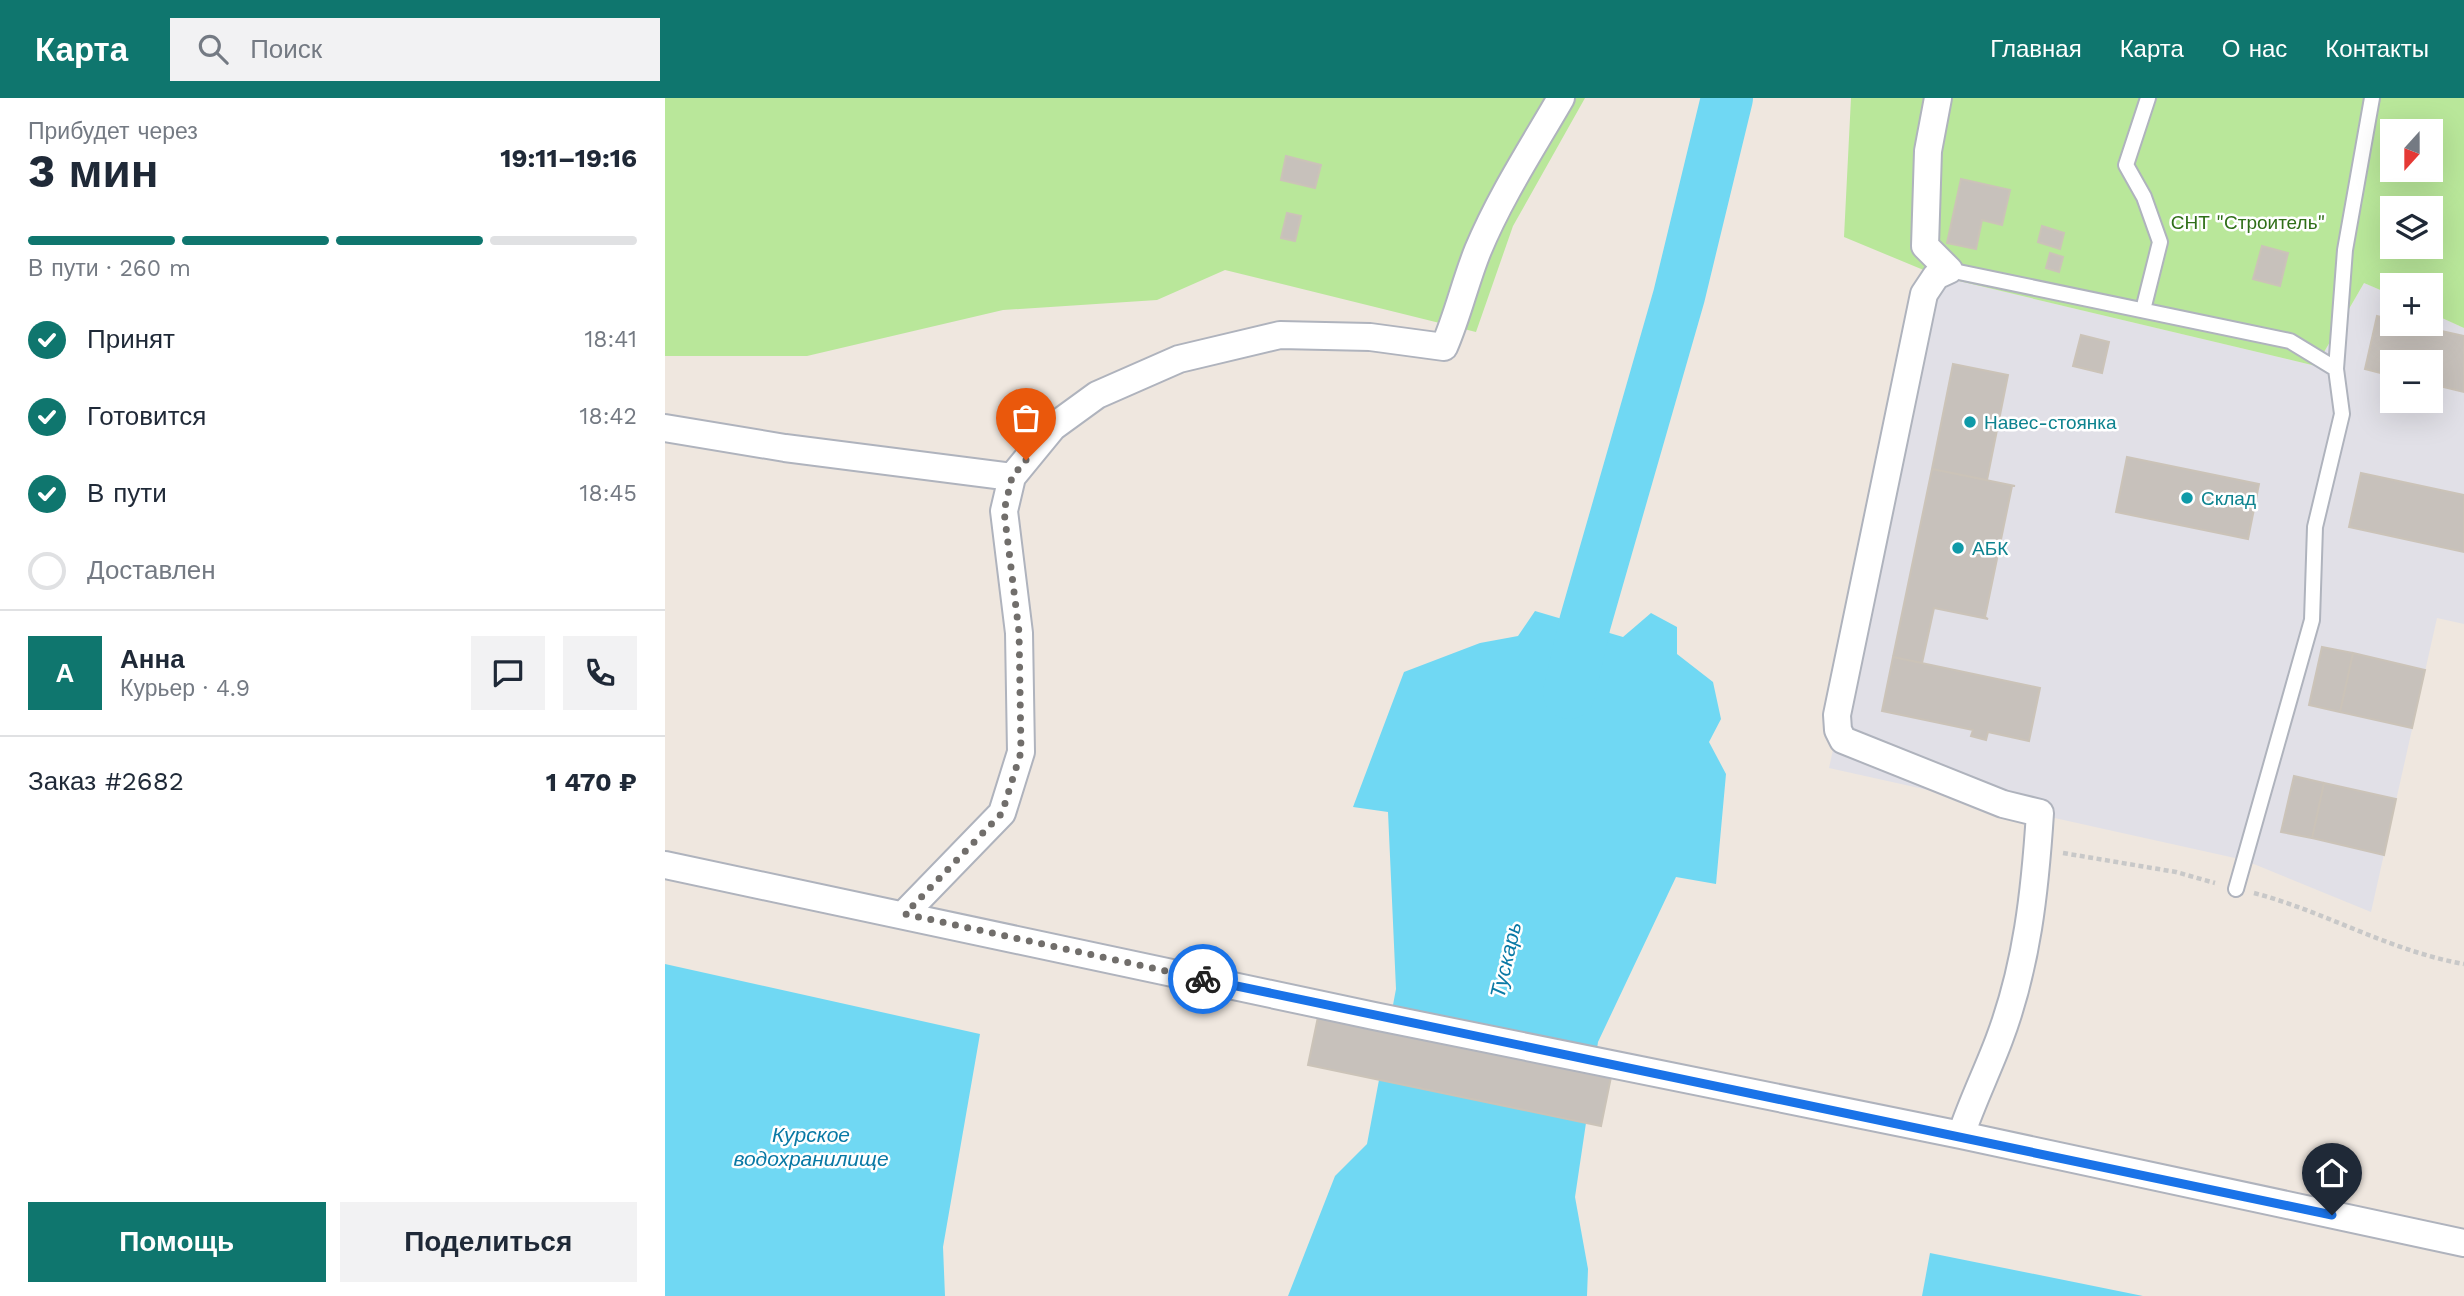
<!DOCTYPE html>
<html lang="ru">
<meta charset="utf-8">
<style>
body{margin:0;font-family:"Work Sans",sans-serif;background:#f2f2f3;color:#1f2937;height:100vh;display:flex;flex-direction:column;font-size:26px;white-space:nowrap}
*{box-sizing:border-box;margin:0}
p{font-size:23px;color:#747a83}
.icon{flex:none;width:38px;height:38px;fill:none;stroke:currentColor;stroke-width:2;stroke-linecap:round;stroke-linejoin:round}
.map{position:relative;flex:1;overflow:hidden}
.side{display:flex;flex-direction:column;background:#fff;width:665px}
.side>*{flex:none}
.needle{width:46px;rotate:201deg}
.buttons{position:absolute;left:1715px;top:21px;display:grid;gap:14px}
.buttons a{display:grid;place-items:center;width:63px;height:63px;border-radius:0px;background:#fff;box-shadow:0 7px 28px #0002;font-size:35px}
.pin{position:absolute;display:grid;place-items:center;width:60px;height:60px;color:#fff;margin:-72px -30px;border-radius:50% 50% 50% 0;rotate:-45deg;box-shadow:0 0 7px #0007}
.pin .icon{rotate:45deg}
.courier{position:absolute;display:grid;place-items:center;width:70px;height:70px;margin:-35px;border:5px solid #1a73e8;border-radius:50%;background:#fff;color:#222;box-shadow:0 2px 9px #0007}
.overview em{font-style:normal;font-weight:700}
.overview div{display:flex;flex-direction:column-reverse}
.overview{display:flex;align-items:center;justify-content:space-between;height:119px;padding:0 28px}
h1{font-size:46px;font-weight:700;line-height:52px}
.bar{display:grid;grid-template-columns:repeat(4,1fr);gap:10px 7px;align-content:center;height:84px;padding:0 28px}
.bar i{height:9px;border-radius:5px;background:#e0e1e3}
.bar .current{background:#0f766e}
.bar p{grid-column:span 4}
.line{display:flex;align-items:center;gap:18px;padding:0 28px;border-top:2px solid #e0e1e3}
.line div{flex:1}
.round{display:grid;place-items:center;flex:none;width:74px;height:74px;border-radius:0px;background:#f2f2f3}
ol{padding:0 28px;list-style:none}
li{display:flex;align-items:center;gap:21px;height:77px}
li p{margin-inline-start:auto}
li .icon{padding:7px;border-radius:50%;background:#0f766e;color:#fff;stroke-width:4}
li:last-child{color:#747a83}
li i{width:38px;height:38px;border:4px solid #e0e1e3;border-radius:50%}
.button{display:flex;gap:14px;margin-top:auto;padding:14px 28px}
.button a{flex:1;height:80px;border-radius:0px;background:#0f766e;color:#fff;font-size:28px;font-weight:700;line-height:80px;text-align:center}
.button a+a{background:#f2f2f3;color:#1f2937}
header{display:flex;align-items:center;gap:42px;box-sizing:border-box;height:98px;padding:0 35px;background:#0f766e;color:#fff}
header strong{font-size:33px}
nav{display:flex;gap:38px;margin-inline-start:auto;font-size:24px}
.search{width:490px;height:63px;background:#f2f2f3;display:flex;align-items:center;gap:18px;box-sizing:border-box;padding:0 24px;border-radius:0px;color:#747a83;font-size:26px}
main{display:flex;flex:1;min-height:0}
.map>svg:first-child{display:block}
</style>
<header>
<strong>Карта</strong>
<div class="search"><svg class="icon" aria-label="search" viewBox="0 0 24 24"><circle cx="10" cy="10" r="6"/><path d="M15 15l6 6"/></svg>Поиск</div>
<nav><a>Главная</a><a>Карта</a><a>О нас</a><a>Контакты</a></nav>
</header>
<main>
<section class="side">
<div class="overview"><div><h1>3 мин</h1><p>Прибудет через</p></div><em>19:11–19:16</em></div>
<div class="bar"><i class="current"></i><i class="current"></i><i class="current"></i><i></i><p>В пути · 260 m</p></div>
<ol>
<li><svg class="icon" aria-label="check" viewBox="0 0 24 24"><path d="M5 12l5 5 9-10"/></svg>Принят<p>18:41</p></li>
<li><svg class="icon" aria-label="check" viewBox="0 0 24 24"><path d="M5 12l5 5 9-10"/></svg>Готовится<p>18:42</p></li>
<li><svg class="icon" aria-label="check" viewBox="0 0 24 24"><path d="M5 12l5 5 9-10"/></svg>В пути<p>18:45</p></li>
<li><i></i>Доставлен</li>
</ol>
<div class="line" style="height:126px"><b class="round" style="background:#0f766e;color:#fff">А</b><div><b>Анна</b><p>Курьер · 4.9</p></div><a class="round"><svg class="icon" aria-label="chat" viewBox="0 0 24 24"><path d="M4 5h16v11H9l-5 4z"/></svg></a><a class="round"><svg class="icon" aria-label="phone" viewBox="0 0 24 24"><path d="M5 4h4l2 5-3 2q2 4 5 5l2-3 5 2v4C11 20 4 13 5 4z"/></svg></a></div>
<div class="line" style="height:91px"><div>Заказ #2682</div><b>1 470 ₽</b></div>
<div class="button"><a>Помощь</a><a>Поделиться</a></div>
</section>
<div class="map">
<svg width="1799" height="1198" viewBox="0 0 1799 1198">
<rect width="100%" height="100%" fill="#efe7df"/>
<path fill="#e1e0e7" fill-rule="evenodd" d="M1273,178L1651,268L1699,185L1727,197V226H1766V215L1799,230V526L1772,520L1706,814L1579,762L1164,670ZM1727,264H1766V303H1727Z"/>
<path fill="#b9e79a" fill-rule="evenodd" d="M0,0H920L848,128L811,234L560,172L492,202L338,212L142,258H0Z
M1186,0H1799V230L1766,215V187H1727V197L1699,185L1651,268L1273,178L1179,139ZM1727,33H1766V72H1727ZM1727,110H1766V149H1727Z"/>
<path fill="#70d8f3" d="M870,513L958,539L986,515L1012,529V556L1048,584L1056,621L1044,644L1061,676L1051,786L1011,779L933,944L910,1099L923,1171L922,1198H623L670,1078L702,1046L731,891L723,714L688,709L739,574L815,545L853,538Z
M0,866L315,936L278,1149L280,1198H0Z
M1265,1155L1478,1198H1257Z"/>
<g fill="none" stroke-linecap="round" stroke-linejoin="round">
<path stroke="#70d8f3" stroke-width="52" d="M904,595L920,525L1014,198L1062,0"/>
</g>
<path fill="#c7c1bb" stroke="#cbc3b8" stroke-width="2" d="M621,58L656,67L650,90L616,82Z
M1296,81L1345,92L1337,127L1317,122L1311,151L1282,145Z
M622,115L636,118L630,143L616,140Z
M1377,128L1399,135L1395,151L1373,144Z
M1597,148L1623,155L1615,188L1588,181Z
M1385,155L1398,159L1394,174L1381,170Z
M1712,218L1727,222V226H1745L1799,238V294L1766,286V264H1727V278L1700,271Z
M1416,237L1444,244L1437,275L1408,268Z
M1288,266L1343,277L1322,382L1267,371Z
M1462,359L1594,386L1583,441L1451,414Z
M1267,371L1350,388H1347L1320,519L1323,521L1269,510L1257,565L1228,559Z
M1696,375L1799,397V454L1684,429Z
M1657,549L1688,555L1675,614L1644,607Z
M1688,555L1760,572L1747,630L1675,614Z
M1228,559L1375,590L1364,643L1323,634L1321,642L1306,638L1308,632L1217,613Z
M1629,678L1659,685L1647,740L1616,734Z
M1659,685L1731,701L1719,757L1647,740Z
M653,919L946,979L936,1028L643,967Z"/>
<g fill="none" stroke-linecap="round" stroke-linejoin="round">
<g stroke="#afb3bd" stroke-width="18">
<path id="service" d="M1284,172L1625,243L1671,271L1677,316L1650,429L1647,522L1571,791
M1478,212L1495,144L1479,99L1461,67L1483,0
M1671,271L1680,152L1707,0"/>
</g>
<g stroke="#afb3bd" stroke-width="30">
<path id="minor" d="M1273,0L1263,53L1260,148L1284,172L1271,178L1259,196L1172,617L1173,632L1178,642L1338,706L1375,715C1370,793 1362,868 1334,942C1322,974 1307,1004 1296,1037
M0,330L120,350L347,379
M0,767L709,918L1296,1037L1799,1145
M240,815L337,715L356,654L354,535L339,413L347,379L388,329L432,297L514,261L615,237L705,239L779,249C793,217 800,184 813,152C835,99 867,50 896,0"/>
</g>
<path stroke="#c8c8c8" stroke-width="4.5" stroke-dasharray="5 3.5" stroke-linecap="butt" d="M1398,755L1511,774L1550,785
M1589,795C1661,814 1725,853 1799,866"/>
<use href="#service" stroke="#fff" stroke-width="14"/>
<use href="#minor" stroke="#fff" stroke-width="26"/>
</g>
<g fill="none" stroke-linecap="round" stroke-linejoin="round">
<path stroke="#716e6b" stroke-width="7" stroke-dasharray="0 12.6" d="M361,362L347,379L339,413L354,534L356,654L337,715L240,816L538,881"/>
<path stroke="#1a73e8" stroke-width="9" d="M538,881L1667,1117"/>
</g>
<g fill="#0f9aa8" stroke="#fff" stroke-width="2.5">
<circle cx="1305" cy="324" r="7"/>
<circle cx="1522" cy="400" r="7"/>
<circle cx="1293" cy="450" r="7"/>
</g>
<g text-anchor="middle" stroke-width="5" stroke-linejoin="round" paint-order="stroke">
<g font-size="19" fill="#2f6f18" stroke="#fff">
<text x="1583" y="131">СНТ "Строитель"</text>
</g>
<g font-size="19" fill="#0d838f" stroke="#fff" text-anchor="start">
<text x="1319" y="331">Навес-стоянка</text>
<text x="1536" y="407">Склад</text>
<text x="1307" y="457">АБК</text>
</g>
<g font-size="21" font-style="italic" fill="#0979a5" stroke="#fff">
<text transform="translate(841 862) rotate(-77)" y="7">Тускарь</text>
<text x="146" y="1044">Курское<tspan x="146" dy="24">водохранилище</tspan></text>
</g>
</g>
</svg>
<div class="buttons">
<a><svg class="needle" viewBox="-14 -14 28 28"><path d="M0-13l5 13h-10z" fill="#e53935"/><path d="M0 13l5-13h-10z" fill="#747a83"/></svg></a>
<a><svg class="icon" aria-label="layers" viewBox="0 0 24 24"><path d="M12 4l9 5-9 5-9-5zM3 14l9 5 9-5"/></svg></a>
<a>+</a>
<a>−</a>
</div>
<div class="pin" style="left:361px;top:362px;background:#ea580c"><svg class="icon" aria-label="bag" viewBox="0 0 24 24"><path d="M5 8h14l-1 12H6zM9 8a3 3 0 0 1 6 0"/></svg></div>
<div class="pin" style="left:1667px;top:1117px;background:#1f2937"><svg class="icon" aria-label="home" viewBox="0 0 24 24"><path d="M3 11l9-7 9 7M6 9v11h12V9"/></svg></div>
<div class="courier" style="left:538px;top:881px"><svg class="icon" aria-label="bike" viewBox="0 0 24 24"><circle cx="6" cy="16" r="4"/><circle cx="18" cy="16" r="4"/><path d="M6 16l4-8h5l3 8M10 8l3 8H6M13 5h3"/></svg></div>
</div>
</main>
